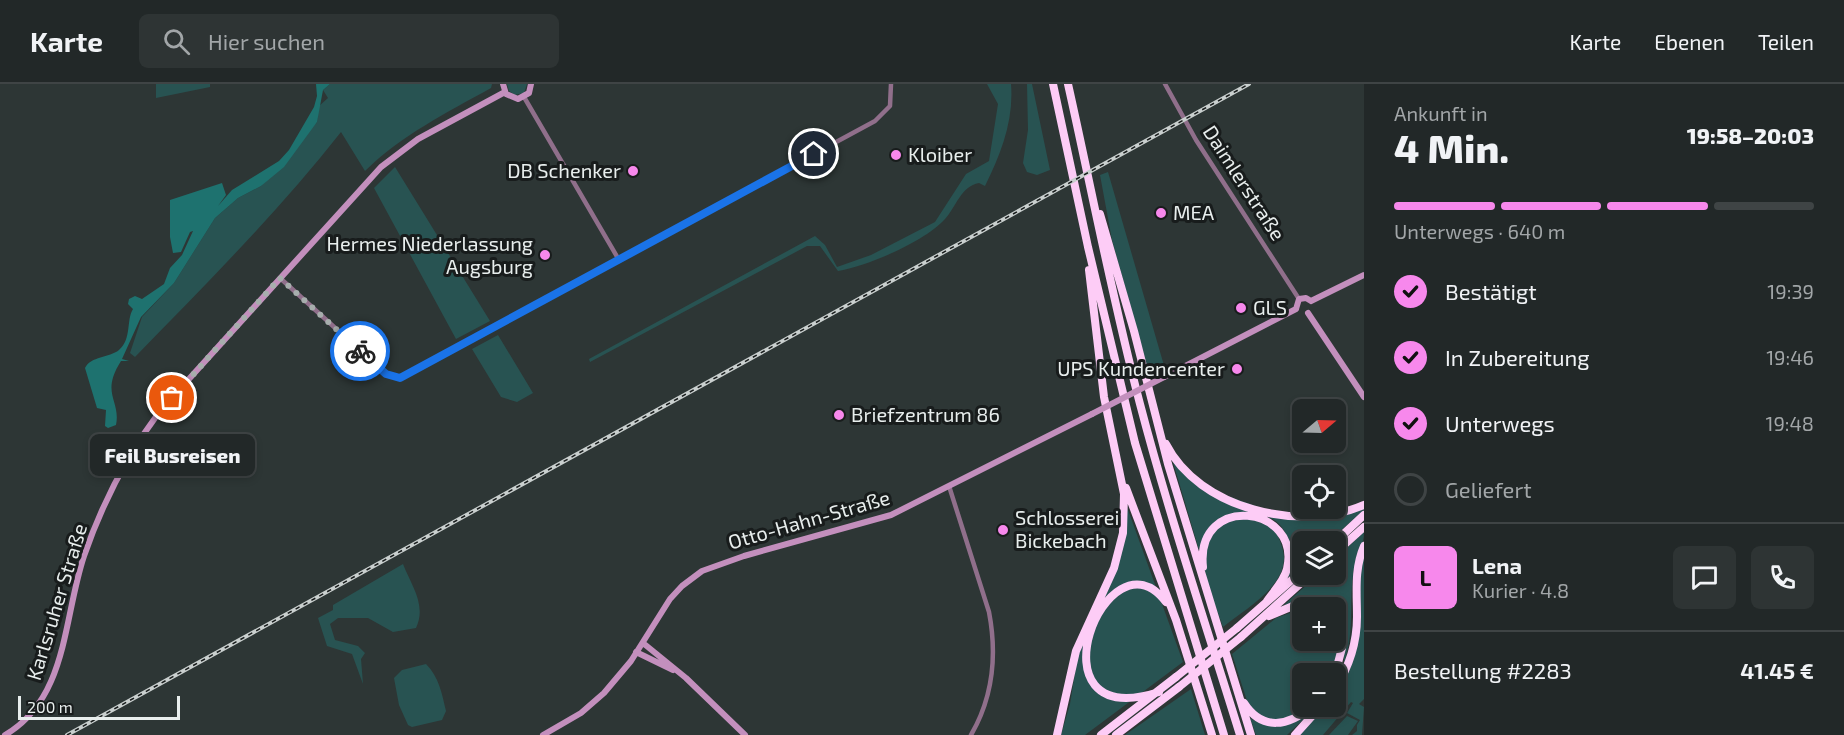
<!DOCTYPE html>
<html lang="de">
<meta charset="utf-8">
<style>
body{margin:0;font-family:"Exo 2",sans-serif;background:#2e3434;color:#f1f3f6;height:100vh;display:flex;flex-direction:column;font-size:22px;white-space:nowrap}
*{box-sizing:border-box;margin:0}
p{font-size:20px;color:#a2a6a8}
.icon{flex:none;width:33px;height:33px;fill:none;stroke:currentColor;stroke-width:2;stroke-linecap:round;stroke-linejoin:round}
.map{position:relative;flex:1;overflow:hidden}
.drawer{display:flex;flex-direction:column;background:#222828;width:480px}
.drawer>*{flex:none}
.needle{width:39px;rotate:71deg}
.controls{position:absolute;left:1292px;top:315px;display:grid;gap:12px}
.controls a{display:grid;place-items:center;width:54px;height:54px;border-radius:9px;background:#222828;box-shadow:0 3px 9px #0003,0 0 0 2px #3f4445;font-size:30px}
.scale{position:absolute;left:18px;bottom:15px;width:162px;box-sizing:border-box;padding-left:6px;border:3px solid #e8eeed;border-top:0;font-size:16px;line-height:21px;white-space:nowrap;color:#e8eeed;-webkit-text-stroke:4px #181c1c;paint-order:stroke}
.pin{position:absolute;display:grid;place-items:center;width:51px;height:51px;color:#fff;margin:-26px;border:3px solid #fff;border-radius:50%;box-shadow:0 2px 6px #0007}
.courier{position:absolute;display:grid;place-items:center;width:60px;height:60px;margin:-30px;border:4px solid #1a73e8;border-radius:50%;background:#fff;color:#222;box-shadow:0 2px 8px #0007}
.bubble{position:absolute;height:42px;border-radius:9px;background:#222828;box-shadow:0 3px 9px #0003,0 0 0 2px #3f4445;font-size:20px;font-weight:800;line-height:42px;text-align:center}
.overview em{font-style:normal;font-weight:800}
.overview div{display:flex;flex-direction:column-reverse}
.overview{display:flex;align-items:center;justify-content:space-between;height:102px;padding:0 30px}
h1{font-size:39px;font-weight:800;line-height:45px}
.bar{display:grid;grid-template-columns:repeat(4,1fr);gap:9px 6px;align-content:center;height:72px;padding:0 30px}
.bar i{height:8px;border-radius:4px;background:#3f4445}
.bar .selected{background:#f788ec}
.bar p{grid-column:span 4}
.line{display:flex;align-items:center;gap:15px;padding:0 30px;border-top:2px solid #3f4445}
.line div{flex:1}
.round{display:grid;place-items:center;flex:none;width:63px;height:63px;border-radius:9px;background:#2e3434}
ol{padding:0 30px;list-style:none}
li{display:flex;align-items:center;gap:18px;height:66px}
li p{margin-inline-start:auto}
li .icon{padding:6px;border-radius:50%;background:#f788ec;color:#111;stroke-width:4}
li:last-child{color:#a2a6a8}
li i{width:33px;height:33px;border:3px solid #3f4445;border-radius:50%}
header{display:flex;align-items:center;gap:36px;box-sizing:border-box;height:84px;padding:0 30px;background:#222828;border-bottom:2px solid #3f4445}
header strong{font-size:28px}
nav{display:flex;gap:33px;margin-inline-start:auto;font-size:21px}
.search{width:420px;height:54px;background:#2e3434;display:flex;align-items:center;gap:15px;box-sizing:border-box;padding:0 21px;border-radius:9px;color:#a2a6a8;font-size:22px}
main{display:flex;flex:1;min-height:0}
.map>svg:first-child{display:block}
</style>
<header>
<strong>Karte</strong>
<div class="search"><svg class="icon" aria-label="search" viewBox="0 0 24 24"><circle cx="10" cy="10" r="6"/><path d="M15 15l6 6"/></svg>Hier suchen</div>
<nav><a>Karte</a><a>Ebenen</a><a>Teilen</a></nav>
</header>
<main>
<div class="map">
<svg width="1364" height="651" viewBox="0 0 1364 651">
<rect width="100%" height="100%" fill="#2d3635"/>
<path fill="#285352" d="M156,0H210V3L156,14Z
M330,0H492L491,4C446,29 402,51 365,87L341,48C278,128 206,200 135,273L130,269L142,233L174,199L215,134L238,114L261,102L317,38L318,23L328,14L323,6Z
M507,0H527L524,9L515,11L509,7Z
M987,0H1011C1014,36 1001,70 985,102L979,99C961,102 956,123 945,135C924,158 868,182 838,187L820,162H807L590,278L589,275L815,152L825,161L837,183L871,171L935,138L966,90L989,77L998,20Z
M1027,0H1032L1050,86L1037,91L1027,88L1023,79L1028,46Z
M395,83L490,237L456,255L374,104Z
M1108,88L1165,285L1150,293L1112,156L1100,91Z
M498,251L533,309L517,318L501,313L472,265Z
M1173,378L1200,402L1286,433L1364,423V426L1329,457L1302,458V481L1284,497C1285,484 1289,468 1287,455C1281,419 1209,418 1199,466Z
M1127,423L1183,578L1085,651H1061L1070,620L1078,570L1104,510Z
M1245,433C1253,436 1264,438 1271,443C1277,448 1280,456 1282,463C1294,499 1246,524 1223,543C1213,512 1188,468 1219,442C1224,437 1238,435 1245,433Z
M1364,448C1364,462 1355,476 1353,490C1349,523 1355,545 1344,579V558L1335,537V524C1317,523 1302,517 1284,521L1318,491L1335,490V475Z
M1364,469V615L1359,620L1364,623L1362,651H1352L1357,647V641L1360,636L1347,629L1353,619L1351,618L1323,651H1296L1325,623L1335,622V610L1345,594Z
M403,480C411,501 427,521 416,544L393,548L368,534H338L330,540L335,556L358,562L365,569L361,575L363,600L352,570L327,562L318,534L333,526V521Z
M1298,526H1302V556H1335V550L1339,567L1331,589L1302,590V622L1306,623L1293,633L1267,637L1249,623L1232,570L1276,534Z
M426,580C439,593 442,610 446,627L442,636L412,643L408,641L399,621L394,594L402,586Z
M1191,605L1205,651H1125Z
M1309,630L1287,651H1256L1250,634C1273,648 1287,641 1309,630Z
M1347,632L1358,637L1348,651H1329Z"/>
<path fill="#1e726f" d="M316,0H330L323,6L317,38L284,83L261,102L238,114L215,134L174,199L141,233L122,275L129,277H121C100,310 121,316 116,341L108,344L105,342L106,326L97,324L85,284C91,272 109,274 119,266C132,255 126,236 133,225L128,220L129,215L135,212L142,215L164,200L170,184L182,171L193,147L190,148L181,168L173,169L170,153V116L222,99L226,111L218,122L232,106L279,77L289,66L314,23L317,12Z"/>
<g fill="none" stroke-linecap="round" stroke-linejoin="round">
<path stroke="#906f8b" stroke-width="4.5" d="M1165,0L1196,56L1299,215
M524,13L619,176
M280,194L386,290L400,294L875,37L890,22L891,0
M949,402L989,528C997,570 993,613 971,651"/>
<path stroke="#c38fbd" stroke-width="6" d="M503,0L506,10L518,15L529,9L531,0
M1311,217L1364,191
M1296,225L1299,215L1306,214L1311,217
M1308,229L1364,313
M1164,293L1296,225
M643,559L686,594L745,651
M636,568L673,586
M5,651C68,614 63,535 84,472C102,420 127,371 160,327L381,83L418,55L505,8
M543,651L581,629L604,609L631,577L670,515L682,502L702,487L744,472L891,431L1092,330"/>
<path stroke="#fdccf6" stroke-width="8" d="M1053,0L1088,163L1135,359L1224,651
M1068,0C1092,107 1112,214 1140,320C1169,431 1206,541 1240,651
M1100,130L1134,247L1168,380L1251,651
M1166,360C1199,425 1300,449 1364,421
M1126,404L1176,536L1212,651
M1335,458L1364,431
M1335,469L1364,443
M1203,483C1195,408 1302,421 1287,485C1284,497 1274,507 1267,517
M1269,532L1293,522L1309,524
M1237,544L1302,487
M1335,544L1342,564L1335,590
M1241,553L1311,490
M1335,605C1349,583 1357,558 1357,533C1357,508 1354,485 1364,462
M1159,608C1024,651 1107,440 1166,518
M1244,619C1262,647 1289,643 1311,622
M1057,651L1076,567L1114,484L1123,449L1124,410L1104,313L1089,186
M1101,651L1176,593
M1116,651L1179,603
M1295,651L1321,622"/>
<g stroke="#c9cfce" stroke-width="4">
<path id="rail" d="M67,651L1249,0"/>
</g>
<use href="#rail" stroke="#181c1c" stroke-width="1.5" stroke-dasharray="4.5" stroke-linecap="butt"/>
<path stroke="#c38fbd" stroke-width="6" d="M1092,330L1164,293"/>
<path stroke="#fdccf6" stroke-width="8" d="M1176,593L1237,544
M1179,603L1241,553"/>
</g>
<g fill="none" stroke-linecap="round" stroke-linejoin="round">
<path stroke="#a7aead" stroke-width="6" stroke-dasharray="0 10.8" d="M172,314L280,194L360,267"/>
<path stroke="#1a73e8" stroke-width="8" d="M360,267L386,290L400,294L814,70"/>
</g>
<g fill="#f788ec" stroke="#181c1c" stroke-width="2">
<circle cx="896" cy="71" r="6"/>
<circle cx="633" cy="87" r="6"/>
<circle cx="1161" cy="129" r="6"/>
<circle cx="545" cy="171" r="6"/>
<circle cx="1241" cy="224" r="6"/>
<circle cx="1237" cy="285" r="6"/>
<circle cx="839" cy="331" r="6"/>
<circle cx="1003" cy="446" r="6"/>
</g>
<g text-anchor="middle" stroke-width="6" stroke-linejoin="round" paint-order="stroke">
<g font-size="20" fill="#e8eeed" stroke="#181c1c" text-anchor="start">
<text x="908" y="78">Kloiber</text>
<text x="621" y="94" text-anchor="end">DB Schenker</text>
<text x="1173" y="136">MEA</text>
<text x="533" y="167" text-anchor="end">Hermes Niederlassung<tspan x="533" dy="23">Augsburg</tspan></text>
<text x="1253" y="231">GLS</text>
<text x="1225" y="292" text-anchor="end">UPS Kundencenter</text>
<text x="851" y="338">Briefzentrum 86</text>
<text x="1015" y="441">Schlosserei<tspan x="1015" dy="23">Bickebach</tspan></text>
</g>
<g font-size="20" fill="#e8eeed" stroke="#181c1c">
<text transform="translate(1244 99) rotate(57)" y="7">Daimlerstraße</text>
<text transform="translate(809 436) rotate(-16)" y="7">Otto-Hahn-Straße</text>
<text transform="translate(57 518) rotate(-73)" y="7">Karlsruher Straße</text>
</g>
</g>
</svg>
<div class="controls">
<a><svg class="needle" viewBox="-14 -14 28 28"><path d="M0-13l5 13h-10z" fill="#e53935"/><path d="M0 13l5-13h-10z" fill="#a2a6a8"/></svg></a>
<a><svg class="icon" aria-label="locate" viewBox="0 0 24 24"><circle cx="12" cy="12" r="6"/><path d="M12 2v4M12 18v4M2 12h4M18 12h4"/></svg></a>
<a><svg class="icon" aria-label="layers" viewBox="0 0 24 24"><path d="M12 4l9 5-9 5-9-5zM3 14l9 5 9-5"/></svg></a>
<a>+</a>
<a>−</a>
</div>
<div class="scale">200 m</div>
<div class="pin" style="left:172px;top:314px;background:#ea580c"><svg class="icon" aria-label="bag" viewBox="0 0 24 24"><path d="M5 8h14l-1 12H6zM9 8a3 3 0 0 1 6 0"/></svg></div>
<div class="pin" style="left:814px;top:70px;background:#1f2937"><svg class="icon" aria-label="home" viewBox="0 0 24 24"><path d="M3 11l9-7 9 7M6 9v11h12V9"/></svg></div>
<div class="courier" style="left:360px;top:267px"><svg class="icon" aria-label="bike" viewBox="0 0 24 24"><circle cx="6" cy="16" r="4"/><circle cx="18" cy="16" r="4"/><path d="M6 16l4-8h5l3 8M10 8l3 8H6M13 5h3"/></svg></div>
<div class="bubble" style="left:90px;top:350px;width:165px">Feil Busreisen</div>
</div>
<section class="drawer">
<div class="overview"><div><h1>4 Min.</h1><p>Ankunft in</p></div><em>19:58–20:03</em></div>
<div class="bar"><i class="selected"></i><i class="selected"></i><i class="selected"></i><i></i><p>Unterwegs · 640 m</p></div>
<ol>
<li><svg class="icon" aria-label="check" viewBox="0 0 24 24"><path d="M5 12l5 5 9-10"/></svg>Bestätigt<p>19:39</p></li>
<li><svg class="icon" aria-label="check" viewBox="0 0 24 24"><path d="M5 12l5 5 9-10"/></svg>In Zubereitung<p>19:46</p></li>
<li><svg class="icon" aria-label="check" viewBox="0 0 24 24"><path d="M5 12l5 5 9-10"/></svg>Unterwegs<p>19:48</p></li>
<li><i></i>Geliefert</li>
</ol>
<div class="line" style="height:108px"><b class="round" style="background:#f788ec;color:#111">L</b><div><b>Lena</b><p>Kurier · 4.8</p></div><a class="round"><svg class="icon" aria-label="chat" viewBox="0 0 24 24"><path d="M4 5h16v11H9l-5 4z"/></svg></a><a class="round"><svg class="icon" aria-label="phone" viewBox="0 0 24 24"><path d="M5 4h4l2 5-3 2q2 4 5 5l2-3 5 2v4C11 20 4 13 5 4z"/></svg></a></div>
<div class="line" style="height:78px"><div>Bestellung #2283</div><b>41.45 €</b></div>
</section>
</main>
